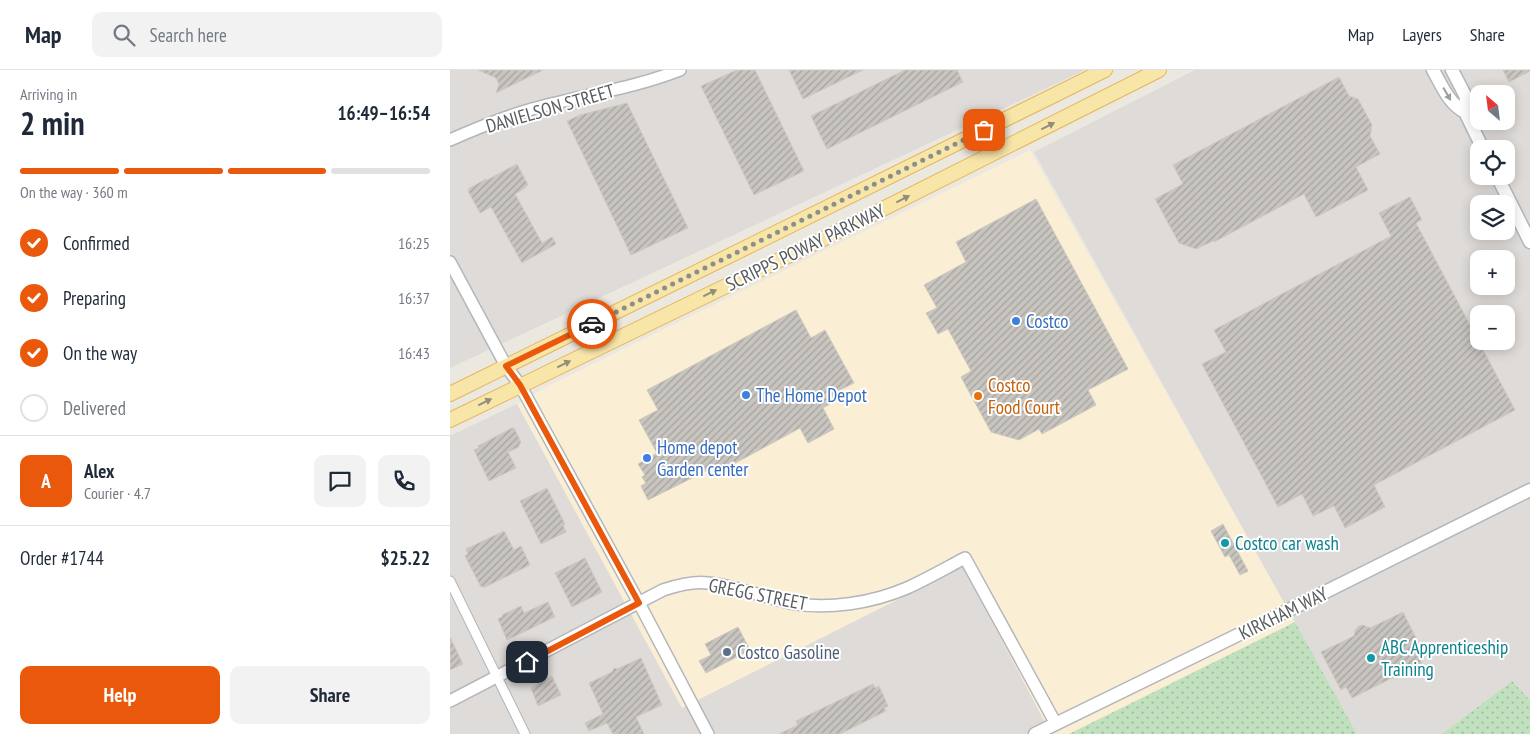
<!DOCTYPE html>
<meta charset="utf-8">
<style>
body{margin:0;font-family:"PT Sans Narrow",sans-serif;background:#f2f2f3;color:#1f2937;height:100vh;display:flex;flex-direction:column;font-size:19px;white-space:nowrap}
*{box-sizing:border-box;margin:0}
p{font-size:16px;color:#747a83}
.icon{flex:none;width:28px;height:28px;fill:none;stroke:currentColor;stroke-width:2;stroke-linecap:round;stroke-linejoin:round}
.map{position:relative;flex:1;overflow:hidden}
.drawer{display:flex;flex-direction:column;background:#fff;width:450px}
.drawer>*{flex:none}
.needle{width:32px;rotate:332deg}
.controls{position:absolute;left:1020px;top:15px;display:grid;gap:10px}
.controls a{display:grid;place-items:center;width:45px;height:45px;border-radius:10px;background:#fff;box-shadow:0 2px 12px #0003;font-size:25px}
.pin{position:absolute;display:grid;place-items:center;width:42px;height:42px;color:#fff;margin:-21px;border-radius:10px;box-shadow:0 2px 8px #0006}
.courier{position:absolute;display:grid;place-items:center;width:50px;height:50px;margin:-25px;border:4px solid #ea580c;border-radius:50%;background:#fff;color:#222;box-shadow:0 1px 6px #0007}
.head em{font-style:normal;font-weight:700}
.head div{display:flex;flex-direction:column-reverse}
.head{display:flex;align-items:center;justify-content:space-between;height:85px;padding:0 20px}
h1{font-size:32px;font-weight:700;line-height:38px}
.bar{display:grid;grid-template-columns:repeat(4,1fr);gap:8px 5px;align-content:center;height:60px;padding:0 20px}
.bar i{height:6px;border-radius:4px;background:#e0e1e3}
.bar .selected{background:#ea580c}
.bar p{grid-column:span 4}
.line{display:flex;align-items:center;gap:12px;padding:0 20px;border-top:1px solid #e0e1e3}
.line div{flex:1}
.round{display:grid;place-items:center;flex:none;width:52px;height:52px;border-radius:10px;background:#f2f2f3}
ol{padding:0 20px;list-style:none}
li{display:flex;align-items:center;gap:15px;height:55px}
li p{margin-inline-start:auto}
li .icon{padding:5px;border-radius:50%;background:#ea580c;color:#fff;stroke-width:4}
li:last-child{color:#747a83}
li i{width:28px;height:28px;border:2px solid #e0e1e3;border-radius:50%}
.primary-button{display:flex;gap:10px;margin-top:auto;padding:10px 20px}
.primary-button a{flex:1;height:58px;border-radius:10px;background:#ea580c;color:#fff;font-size:20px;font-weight:700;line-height:58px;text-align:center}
.primary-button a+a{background:#f2f2f3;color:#1f2937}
header{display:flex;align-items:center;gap:30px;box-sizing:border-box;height:70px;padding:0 25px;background:#fff;border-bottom:1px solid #e0e1e3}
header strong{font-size:24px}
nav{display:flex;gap:28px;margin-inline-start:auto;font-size:18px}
.search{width:350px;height:45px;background:#f2f2f3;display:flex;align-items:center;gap:12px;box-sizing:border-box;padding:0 18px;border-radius:10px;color:#747a83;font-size:19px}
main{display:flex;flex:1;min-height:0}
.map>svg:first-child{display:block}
</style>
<header>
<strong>Map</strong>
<div class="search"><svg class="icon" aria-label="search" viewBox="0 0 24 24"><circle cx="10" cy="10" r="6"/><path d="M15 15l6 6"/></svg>Search here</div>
<nav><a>Map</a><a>Layers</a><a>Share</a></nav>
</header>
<main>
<section class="drawer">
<div class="head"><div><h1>2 min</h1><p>Arriving in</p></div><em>16:49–16:54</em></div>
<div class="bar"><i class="selected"></i><i class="selected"></i><i class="selected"></i><i></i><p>On the way · 360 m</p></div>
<ol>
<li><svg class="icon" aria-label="check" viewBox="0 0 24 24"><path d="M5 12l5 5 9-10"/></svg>Confirmed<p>16:25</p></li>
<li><svg class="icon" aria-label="check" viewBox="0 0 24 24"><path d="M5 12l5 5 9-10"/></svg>Preparing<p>16:37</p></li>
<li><svg class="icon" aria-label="check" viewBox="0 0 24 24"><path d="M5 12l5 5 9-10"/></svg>On the way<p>16:43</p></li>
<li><i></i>Delivered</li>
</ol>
<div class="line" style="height:90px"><b class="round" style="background:#ea580c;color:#fff">A</b><div><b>Alex</b><p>Courier · 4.7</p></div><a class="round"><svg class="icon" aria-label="chat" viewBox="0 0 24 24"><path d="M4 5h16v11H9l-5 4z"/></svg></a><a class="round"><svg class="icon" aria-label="phone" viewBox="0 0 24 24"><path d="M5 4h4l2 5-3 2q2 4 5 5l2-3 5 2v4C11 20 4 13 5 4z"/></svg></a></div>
<div class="line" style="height:65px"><div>Order #1744</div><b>$25.22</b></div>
<div class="primary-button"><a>Help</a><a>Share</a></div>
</section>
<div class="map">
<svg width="1080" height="664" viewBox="0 0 1080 664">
<defs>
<pattern id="grass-dots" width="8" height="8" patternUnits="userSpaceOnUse" patternTransform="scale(1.25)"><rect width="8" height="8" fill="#c1e1be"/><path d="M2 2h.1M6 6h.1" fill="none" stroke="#a0ba9e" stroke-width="1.8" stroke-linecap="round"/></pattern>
<pattern id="building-hatch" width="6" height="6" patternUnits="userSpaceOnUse" patternTransform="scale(1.25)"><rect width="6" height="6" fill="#c8c5c0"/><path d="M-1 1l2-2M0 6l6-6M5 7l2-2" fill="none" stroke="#a5a39f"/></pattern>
</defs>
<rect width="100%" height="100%" fill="#ebe8e0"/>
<path fill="#faefd5" d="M580,80L845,552L619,664H601L512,497L232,639L67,334L100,315Z"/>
<path fill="#dedbd8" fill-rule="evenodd" d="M0,0H635L0,298Z
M745,0H1080V630L1062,611L992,664H907L584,82ZM1029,24H1056V51H1029ZM1029,79H1056V106H1029ZM1029,134H1056V161H1029ZM1029,189H1056V216H1029ZM1029,244H1056V271H1029Z
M67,334L232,638L513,497L601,664H0V366Z"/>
<path fill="url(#grass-dots)" d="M845,552L907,664H619Z
M1062,611L1080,630V664H992Z"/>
<path fill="url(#building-hatch)" stroke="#cfc9bf" d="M28,0H93L46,23L49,14L46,8Z
M287,0H305L354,101L304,125L251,16Z
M339,0H413L353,29Z
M455,0H507L513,12L377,79L361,46Z
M1053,0H1080V1L1059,12Z
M889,7L899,26L908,29L922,55L920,66L930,84L906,97L918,120L866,147L854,124L764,172L763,171L746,179L729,173L705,129L733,114L723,95Z
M177,33L238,158L181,185L117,51L130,45Z
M67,94L78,115L75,117V118L65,124L92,173L102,167L106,174L72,193L41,137L30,143L18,121L19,120L18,119L36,109L37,110Z
M960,127L972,150L966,153L1065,340L924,415L935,437L895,458L884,436L863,446L852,424L828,437L752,294L776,282L764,260L941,166L929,143Z
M586,129L678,299L638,320L646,335L592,364L589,359L569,370L541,362L511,307L521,301L498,259L488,264L476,243L487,238L474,215L516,192L506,172Z
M346,240L361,268L375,260L404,313L390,320L393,326L373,338L384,359L358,373L350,358L267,403L264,397L198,430L191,416L196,413L192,407L195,405L188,394L207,383L189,350L208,340L197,320Z
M62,358H64L71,372L69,375V377L58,382L66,398L39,411L24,380L29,378L28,376Z
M97,418L115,454L113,455L116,462L91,474L70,431Z
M773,454L798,501L790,505L779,485L775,487L761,461Z
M54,461L64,480L71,476L80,495L33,518V516L31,517L15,486L18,484L16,479Z
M135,488L152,522L122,537L105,503Z
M98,532L105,547L57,570L48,549L53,546L52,545L71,536L74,543Z
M953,542L972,580L965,582L972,593L902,628L896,617L891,620L871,582L902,567L904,566L905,560L909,556L913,555L920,558Z
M288,557L300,580L256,603L249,591L261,585L255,574Z
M0,567L13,594L0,600Z
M191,588L212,635L186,647L194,664H163L157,653L139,661L135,653L153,644L139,613L162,602L164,598L167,599Z
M102,606L111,625L88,636L81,618Z
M423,614L425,618L429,616L438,636L434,638L436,641L390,664H329L348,655L346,651Z"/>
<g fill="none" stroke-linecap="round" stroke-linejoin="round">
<g stroke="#b3b6ba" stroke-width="11">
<path id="minor" d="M0,511L75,664"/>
</g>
<g stroke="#b3b6ba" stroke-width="14">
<path id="tertiary" d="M0,70C27,58 54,47 82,39C131,25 182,19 230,0
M0,192L56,296L70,315L189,533L258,664
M0,631L213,520C228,515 243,511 258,513C286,516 313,527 340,533C378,540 422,533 457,518C477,509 496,498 515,488L606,654"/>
</g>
<g stroke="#b2b6ba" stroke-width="15">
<path id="secondary" d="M983,0C992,16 999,34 1015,42
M1002,0L1016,27L1015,42L1033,79
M1047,106L1080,172
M585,664L845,537L1080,420"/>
</g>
<g stroke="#e6b55e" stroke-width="16">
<path id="primary" d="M0,324L655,0
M0,350L373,169L709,0"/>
</g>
<use href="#minor" stroke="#fff" stroke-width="9"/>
<use href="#tertiary" stroke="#fff" stroke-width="11"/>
<use href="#secondary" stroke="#fff" stroke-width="12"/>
<use href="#primary" stroke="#f8e5a8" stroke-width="14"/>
</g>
<defs><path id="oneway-solid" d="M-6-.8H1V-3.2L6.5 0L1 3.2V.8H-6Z" transform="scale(1.25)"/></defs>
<use fill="#9b9ea0" href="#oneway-solid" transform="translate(997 24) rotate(60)"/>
<g fill="#918d79">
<use href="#oneway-solid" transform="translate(598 56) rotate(-27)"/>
<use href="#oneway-solid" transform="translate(453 129) rotate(-27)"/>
<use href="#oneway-solid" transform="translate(260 223) rotate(-26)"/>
<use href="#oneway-solid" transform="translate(114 294) rotate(-26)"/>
<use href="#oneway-solid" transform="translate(35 332) rotate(-26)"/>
</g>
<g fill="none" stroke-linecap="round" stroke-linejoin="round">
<path stroke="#8c8e8d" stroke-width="5" stroke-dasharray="0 9" d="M142,254L534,60"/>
<path stroke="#ea580c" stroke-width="6" d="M77,592L189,533L70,315L56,296L142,254"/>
</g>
<g fill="#3f7fe0" stroke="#fff" stroke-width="2">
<circle cx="566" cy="251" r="5"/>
<circle cx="296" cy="325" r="5"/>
<circle cx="197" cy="388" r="5"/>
</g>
<circle fill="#e8710a" stroke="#fff" stroke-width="2" cx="528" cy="326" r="5"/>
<g fill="#0f9aa8" stroke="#fff" stroke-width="2">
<circle cx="775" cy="473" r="5"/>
<circle cx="921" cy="588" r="5"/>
</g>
<circle fill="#5c6f8a" stroke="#fff" stroke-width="2" cx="277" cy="582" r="5"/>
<g text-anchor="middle" stroke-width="4" stroke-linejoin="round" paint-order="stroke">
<g font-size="19" fill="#595d60" stroke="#fff">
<text transform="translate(100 38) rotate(-16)" y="7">DANIELSON STREET</text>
<text transform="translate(355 177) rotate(-26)" y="7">SCRIPPS POWAY PARKWAY</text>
<text transform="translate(308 524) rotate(11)" y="7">GREGG STREET</text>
<text transform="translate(833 543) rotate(-26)" y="7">KIRKHAM WAY</text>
</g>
<g font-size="19" fill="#366cbe" stroke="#fff" text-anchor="start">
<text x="576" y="258">Costco</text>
<text x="306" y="332">The Home Depot</text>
<text x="207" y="384">Home depot<tspan x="207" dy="22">Garden center</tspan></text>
</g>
<g font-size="19" fill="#c56008" stroke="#fff" text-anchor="start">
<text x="538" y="322">Costco<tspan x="538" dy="22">Food Court</tspan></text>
</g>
<g font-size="19" fill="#0d838f" stroke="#fff" text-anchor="start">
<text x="785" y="480">Costco car wash</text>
<text x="931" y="584">ABC Apprenticeship<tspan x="931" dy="22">Training</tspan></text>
</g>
<g font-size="19" fill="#4e5e75" stroke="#fff" text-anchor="start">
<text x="287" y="589">Costco Gasoline</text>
</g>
</g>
</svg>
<div class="controls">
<a><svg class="needle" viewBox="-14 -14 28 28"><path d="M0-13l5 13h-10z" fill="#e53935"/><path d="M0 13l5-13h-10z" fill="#747a83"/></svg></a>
<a><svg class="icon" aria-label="locate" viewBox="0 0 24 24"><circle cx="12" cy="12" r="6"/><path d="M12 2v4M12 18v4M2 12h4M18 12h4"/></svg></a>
<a><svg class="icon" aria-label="layers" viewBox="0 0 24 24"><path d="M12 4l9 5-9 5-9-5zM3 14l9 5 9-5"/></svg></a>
<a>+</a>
<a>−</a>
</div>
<div class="pin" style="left:534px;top:60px;background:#ea580c"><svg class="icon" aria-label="bag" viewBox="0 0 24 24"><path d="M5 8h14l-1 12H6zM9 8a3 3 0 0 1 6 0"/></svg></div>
<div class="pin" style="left:77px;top:592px;background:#1f2937"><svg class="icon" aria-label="home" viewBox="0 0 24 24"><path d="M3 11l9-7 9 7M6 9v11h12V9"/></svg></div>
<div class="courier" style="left:142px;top:254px"><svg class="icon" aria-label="car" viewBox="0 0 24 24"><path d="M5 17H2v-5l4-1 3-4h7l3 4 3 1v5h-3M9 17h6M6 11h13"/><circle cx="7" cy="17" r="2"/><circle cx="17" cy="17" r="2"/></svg></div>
</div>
</main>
